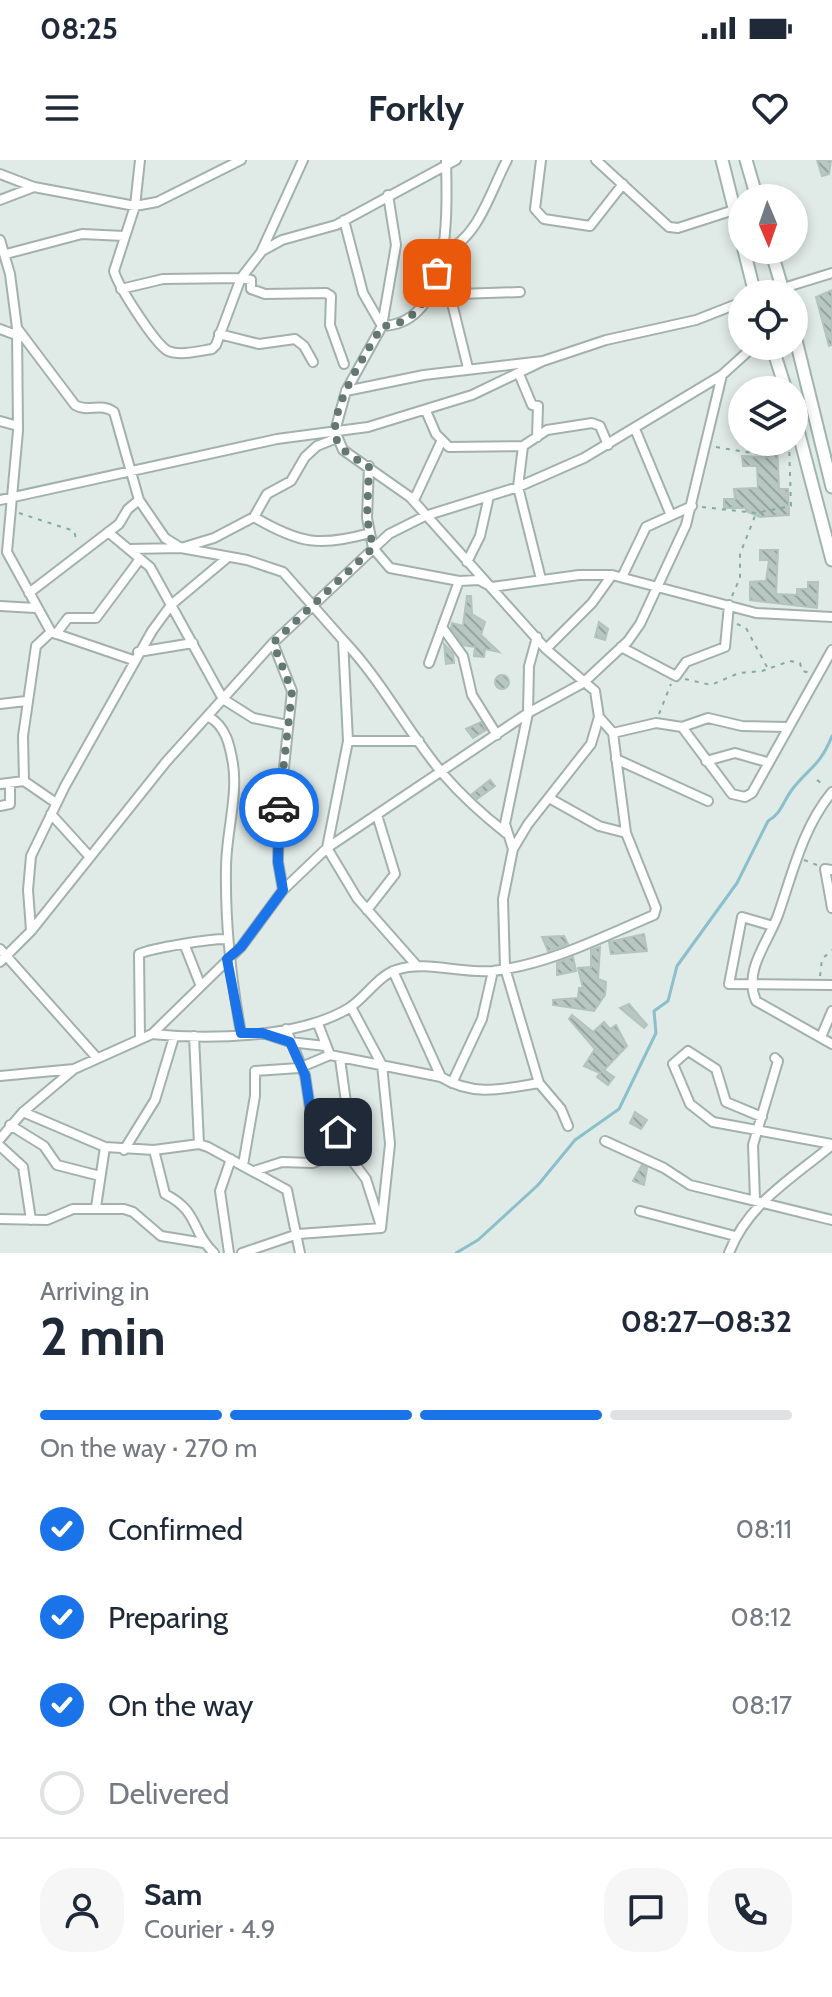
<!DOCTYPE html>
<meta charset="utf-8">
<style>
body{margin:0;font-family:Cabin,sans-serif;background:#f6f6f7;color:#1f2937;height:100vh;display:flex;flex-direction:column;font-size:30px;white-space:nowrap}
*{box-sizing:border-box;margin:0}
p{font-size:26px;color:#747a83}
.icon{flex:none;width:44px;height:44px;fill:none;stroke:currentColor;stroke-width:2;stroke-linecap:round;stroke-linejoin:round}
.map{position:relative;height:1093px;overflow:hidden}
.drawer{display:flex;flex-direction:column;background:#fff;flex:1}
.drawer>*{flex:none}
.needle{width:52px;rotate:178deg}
.fabs{position:absolute;left:728px;top:24px;display:grid;gap:16px}
.fabs a{display:grid;place-items:center;width:80px;height:80px;border-radius:50%;background:#fff;box-shadow:0 4px 12px #0003;font-size:40px}
.pin{position:absolute;display:grid;place-items:center;width:68px;height:68px;color:#fff;margin:-34px;border-radius:16px;box-shadow:0 4px 12px #0006}
.courier{position:absolute;display:grid;place-items:center;width:80px;height:80px;margin:-40px;border:6px solid #1a73e8;border-radius:50%;background:#fff;color:#222;box-shadow:0 2px 10px #0007}
.headline em{font-style:normal;font-weight:700}
.headline div{display:flex;flex-direction:column-reverse}
.headline{display:flex;align-items:center;justify-content:space-between;height:136px;padding:0 40px}
h1{font-size:52px;font-weight:700;line-height:60px}
.bar{display:grid;grid-template-columns:repeat(4,1fr);gap:12px 8px;align-content:center;height:96px;padding:0 40px}
.bar i{height:10px;border-radius:6px;background:#e0e1e3}
.bar .active{background:#1a73e8}
.bar p{grid-column:span 4}
.line{display:flex;align-items:center;gap:20px;padding:0 40px;border-top:2px solid #e0e1e3}
.line div{flex:1}
.round{display:grid;place-items:center;flex:none;width:84px;height:84px;border-radius:32px;background:#f6f6f7}
ol{padding:0 40px;list-style:none}
li{display:flex;align-items:center;gap:24px;height:88px}
li p{margin-inline-start:auto}
li .icon{padding:8px;border-radius:50%;background:#1a73e8;color:#fff;stroke-width:4}
li:last-child{color:#747a83}
li i{width:44px;height:44px;border:4px solid #e0e1e3;border-radius:50%}
.status{display:flex;justify-content:space-between;align-items:center;height:56px;padding:0 40px;background:#fff;direction:ltr}
.status svg{height:22px;fill:currentColor}
header{display:flex;justify-content:space-between;align-items:center;height:104px;padding:0 40px;background:#fff;font-size:36px;font-weight:700}
.map>svg:first-child{display:block}
</style>
<div class="status"><b>08:25</b><svg viewBox="0 0 49 12"><path d="M0 12V9h3v3zM5 12V6h3v6zM10 12V3h3v9zM15 12V0h3v12zM26 1h20v11H26zM47 4h2v5h-2z"/></svg></div>
<header><svg class="icon" aria-label="menu" viewBox="0 0 24 24"><path d="M4 6h16M4 12h16M4 18h16"/></svg>Forkly<svg class="icon" aria-label="heart" viewBox="0 0 24 24"><path d="M12 20l-8-8c-3-5 5-10 8-4 3-6 11-1 8 4z"/></svg></header>
<div class="map">
<svg width="832" height="1093" viewBox="0 0 832 1093">
<defs>
<pattern id="building-back-hatch" width="6" height="6" patternUnits="userSpaceOnUse" patternTransform="scale(2)"><rect width="6" height="6" fill="#b9c7c2"/><path d="M-1 5l2 2M0 0l6 6M5-1l2 2" fill="none" stroke="#96a39e"/></pattern>
</defs>
<rect width="100%" height="100%" fill="#e0eae6"/>
<g fill="none" stroke-linecap="round" stroke-linejoin="round">
<path stroke="#8bbfcc" stroke-width="3" d="M456,1093L478,1080L538,1025L575,980L619,949L656,873L654,851L668,841L677,806L737,723L768,661C781,654 783,642 791,631C808,608 819,608 832,576"/>
</g>
<path fill="url(#building-back-hatch)" stroke="#b3c3bd" stroke-width="2" d="M817,0H831L829,14L822,16Z
M832,130V185L829,186L816,137Z
M777,283L779,329H788L789,355L760,357L746,351V348H724V339H735L734,329L758,328L757,306H743L742,296L766,297L765,284Z
M760,390H778L776,434L797,435V429H808V422H818L817,448L750,440V422L766,421L769,400H760Z
M467,436H471L472,454L485,462L481,475L499,492L485,489L484,497L474,496L475,487L463,485L451,468L452,463L463,466Z
M599,462L608,469L605,480L595,477Z
M444,484L453,494L454,503L446,504Z
M495 522a7 7 0 1 1 14 0a7 7 0 1 1-14 0Z
M481,562L486,570L473,578L466,569Z
M490,620L495,626L477,639L472,634Z
M644,774L647,791L611,794L609,782Z
M564,776L568,784L548,791L542,777Z
M600,787L598,819L606,822L605,835L594,851L553,845V840L578,838L579,828H583L578,808L591,807V790Z
M573,797L576,811L557,815V803Z
M629,844L647,865L644,868L620,848Z
M572,855L593,872L604,862L610,869L616,865L627,886L604,910L614,917L608,925L597,917L600,913L584,906L595,889L569,859Z
M635,952L647,960L641,969L630,963Z
M642,1005L647,1008L644,1025L633,1021Z"/>
<g fill="none" stroke-linecap="round" stroke-linejoin="round">
<g stroke="#a3b1ad" stroke-width="12">
<path id="street" d="M140,0L135,46L114,111C118,126 155,184 168,191C180,196 199,191 212,189L216,185L241,118L262,91L282,80L336,65L456,0
M446,0C447,49 453,164 382,166L346,231L335,271L343,290L410,337L546,489L595,531L599,557L591,584L528,664L513,689L503,739L505,808L539,923L561,949L568,966
M541,0L535,49L544,59L590,66L623,24
M596,0L669,67L678,68L734,50
M0,14L34,27L135,46L157,42L241,0
M0,40L34,27
M344,60L363,133L382,166
M0,80L10,114L17,168L18,271L7,392L51,472L133,500
M262,90L303,0
M445,91C478,79 491,30 507,0
M6,94L82,74L124,76
M121,129L163,119L241,118L251,120V129L265,134L326,133L331,136L330,165L344,204
M764,134L832,113
M429,135L520,132
M450,135L468,208
M382,166L396,85L388,35
M17,168L75,245C88,253 101,242 114,252L139,340L165,378L181,388L247,400L283,412L343,480L348,581L327,688L357,738L417,806
M0,169L16,175
M219,174L259,184L295,179L304,186L313,202
M519,214L532,245L538,246L537,277
M346,231L424,215L543,201L606,180L696,160L742,142
M426,251L436,274L449,287L523,286L518,327L541,419
M0,261L18,266
M635,269L670,353
M523,286L547,270L592,263L600,266L608,285
M369,306L367,358L373,388L390,408L459,421L479,420L492,427L579,415H612L756,453L832,457
M410,337L415,338L441,282
M0,340L277,279L368,267L472,235L543,201
M254,357C300,384 320,387 370,373
M108,372L150,407L223,539L253,558L287,565
M129,389L181,388L214,378L254,357L267,334L291,321L305,297L317,286L337,278
M467,402L480,376L489,336
M622,417L646,367L692,346
M29,433L119,364L128,349L139,340
M0,446L35,448
M442,467L463,496L472,535L497,575
M56,474L68,458H96L140,399
M344,481C382,521 407,571 443,614C462,636 483,655 506,673
M273,483L292,531L279,655L278,702L283,730
M621,487L676,516L686,502L725,487L729,445
M546,489L592,443L612,415
M138,492L193,483
M429,503L459,421
M0,544L26,541
M209,557C226,566 230,586 233,604C238,637 226,674 226,708C225,764 231,818 241,873
M682,567L732,634L745,637L752,633L832,490
M613,573L656,563L682,567L708,558L742,566L789,567
M348,581H419
M616,599L708,641
M706,601L735,593L767,602
M24,621L23,576L36,486L51,472
M0,624L24,621L56,643
M832,632C803,667 793,712 778,755C768,783 743,810 756,841L832,884
M549,638L599,666L626,673
M0,646L10,644V624
M51,654L90,697
M513,689L505,664L528,553L529,506L537,477
M832,710L825,709L832,748
M367,750L395,714L377,655
M773,766L742,757L729,824L832,825
M31,770L28,730L31,696L65,626L152,471L171,445L227,398
M185,786L200,824
M0,789L97,898
M0,802L31,771L166,602L273,483L389,374L425,356L518,327L584,298L722,215L754,186
M393,811L441,917C474,937 503,929 539,923
M351,847L382,905L390,984L381,1068
M318,864L330,895L441,917
M286,869L305,915L310,948L338,972L345,991L366,1019L380,1063
M263,873L290,882L325,886
M152,874C208,880 300,878 349,848C365,838 378,816 396,810C426,800 461,814 493,811C550,804 602,777 654,755L656,748L626,673L613,573L599,557
M194,876L199,984
M821,877L832,851
M140,879L139,794C152,788 213,778 228,779
M340,899L354,999
M0,916L74,909L152,874L241,787L283,730L327,688L528,553L583,523L628,481L640,464L686,365L722,215
M452,923L482,859L493,811
M23,952L105,987L154,990L199,984L208,987L287,1030L300,1093
M762,957L726,942L716,909L688,891L673,904L690,944L713,962L832,984
M10,965L44,986L57,1005L100,1016
M0,979L23,952L73,910
M605,981L664,1008L690,1025L832,1060
M0,986L23,1007L31,1060
M124,990L155,940L174,877
M154,990L165,1034C200,1052 190,1070 214,1093
M243,1005L255,936V911L299,908L330,895
M254,1011L282,1002L313,1003L345,991
M755,1039L753,985L778,901L775,898
M96,1047L105,987
M640,1051L735,1076
M0,1059L47,1060L73,1049H124L133,1052L161,1076L204,1083
M229,1093L220,1031L231,999
M242,1093L298,1074L381,1068
M729,1093C748,1043 793,1018 832,985"/>
</g>
<g stroke="#a0b5ae" stroke-width="15">
<path id="secondary" d="M722,0L742,80
M746,0L757,38
M744,90L755,134
M771,90L784,134
M794,172L832,327
M772,186L786,230
M794,255L832,400"/>
</g>
<path stroke="#83aca1" stroke-width="2" stroke-dasharray="4 6" stroke-linecap="butt" d="M716,287L770,296
M702,347L756,353L791,346L789,282
M19,353L74,371L77,382
M732,436L740,418V394L755,356
M737,464L746,468L767,507
M685,519L711,525L739,513L762,511L790,501L800,503L802,511L811,513
M659,554L671,524
M817,620L824,625
M804,700L817,705
M820,816L822,799L832,790"/>
<use href="#street" stroke="#fff" stroke-width="8"/>
<use href="#secondary" stroke="#fff" stroke-width="11"/>
</g>
<g fill="none" stroke-linecap="round" stroke-linejoin="round">
<path stroke="#647772" stroke-width="8" stroke-dasharray="0 14.4" d="M279,648L292,531L273,483L373,388L367,358L369,306C355,299 335,289 335,271C335,239 366,194 382,166C413,165 427,141 437,113"/>
<path stroke="#1a73e8" stroke-width="10" d="M279,648L278,702L283,730L241,787L227,799L241,873H262L290,882L305,915L310,948L338,972"/>
</g>
</svg>
<div class="fabs">
<a><svg class="needle" viewBox="-14 -14 28 28"><path d="M0-13l5 13h-10z" fill="#e53935"/><path d="M0 13l5-13h-10z" fill="#747a83"/></svg></a>
<a><svg class="icon" aria-label="locate" viewBox="0 0 24 24"><circle cx="12" cy="12" r="6"/><path d="M12 2v4M12 18v4M2 12h4M18 12h4"/></svg></a>
<a><svg class="icon" aria-label="layers" viewBox="0 0 24 24"><path d="M12 4l9 5-9 5-9-5zM3 14l9 5 9-5"/></svg></a>
</div>
<div class="pin" style="left:437px;top:113px;background:#ea580c"><svg class="icon" aria-label="bag" viewBox="0 0 24 24"><path d="M5 8h14l-1 12H6zM9 8a3 3 0 0 1 6 0"/></svg></div>
<div class="pin" style="left:338px;top:972px;background:#1f2937"><svg class="icon" aria-label="home" viewBox="0 0 24 24"><path d="M3 11l9-7 9 7M6 9v11h12V9"/></svg></div>
<div class="courier" style="left:279px;top:648px"><svg class="icon" aria-label="car" viewBox="0 0 24 24"><path d="M5 17H2v-5l4-1 3-4h7l3 4 3 1v5h-3M9 17h6M6 11h13"/><circle cx="7" cy="17" r="2"/><circle cx="17" cy="17" r="2"/></svg></div>
</div>
<section class="drawer">
<div class="headline"><div><h1>2 min</h1><p>Arriving in</p></div><em>08:27–08:32</em></div>
<div class="bar"><i class="active"></i><i class="active"></i><i class="active"></i><i></i><p>On the way · 270 m</p></div>
<ol>
<li><svg class="icon" aria-label="check" viewBox="0 0 24 24"><path d="M5 12l5 5 9-10"/></svg>Confirmed<p>08:11</p></li>
<li><svg class="icon" aria-label="check" viewBox="0 0 24 24"><path d="M5 12l5 5 9-10"/></svg>Preparing<p>08:12</p></li>
<li><svg class="icon" aria-label="check" viewBox="0 0 24 24"><path d="M5 12l5 5 9-10"/></svg>On the way<p>08:17</p></li>
<li><i></i>Delivered</li>
</ol>
<div class="line" style="height:144px"><a class="round"><svg class="icon" aria-label="person" viewBox="0 0 24 24"><circle cx="12" cy="8" r="4"/><path d="M4 21q1-7 8-7t8 7"/></svg></a><div><b>Sam</b><p>Courier · 4.9</p></div><a class="round"><svg class="icon" aria-label="chat" viewBox="0 0 24 24"><path d="M4 5h16v11H9l-5 4z"/></svg></a><a class="round"><svg class="icon" aria-label="phone" viewBox="0 0 24 24"><path d="M5 4h4l2 5-3 2q2 4 5 5l2-3 5 2v4C11 20 4 13 5 4z"/></svg></a></div>
</section>
